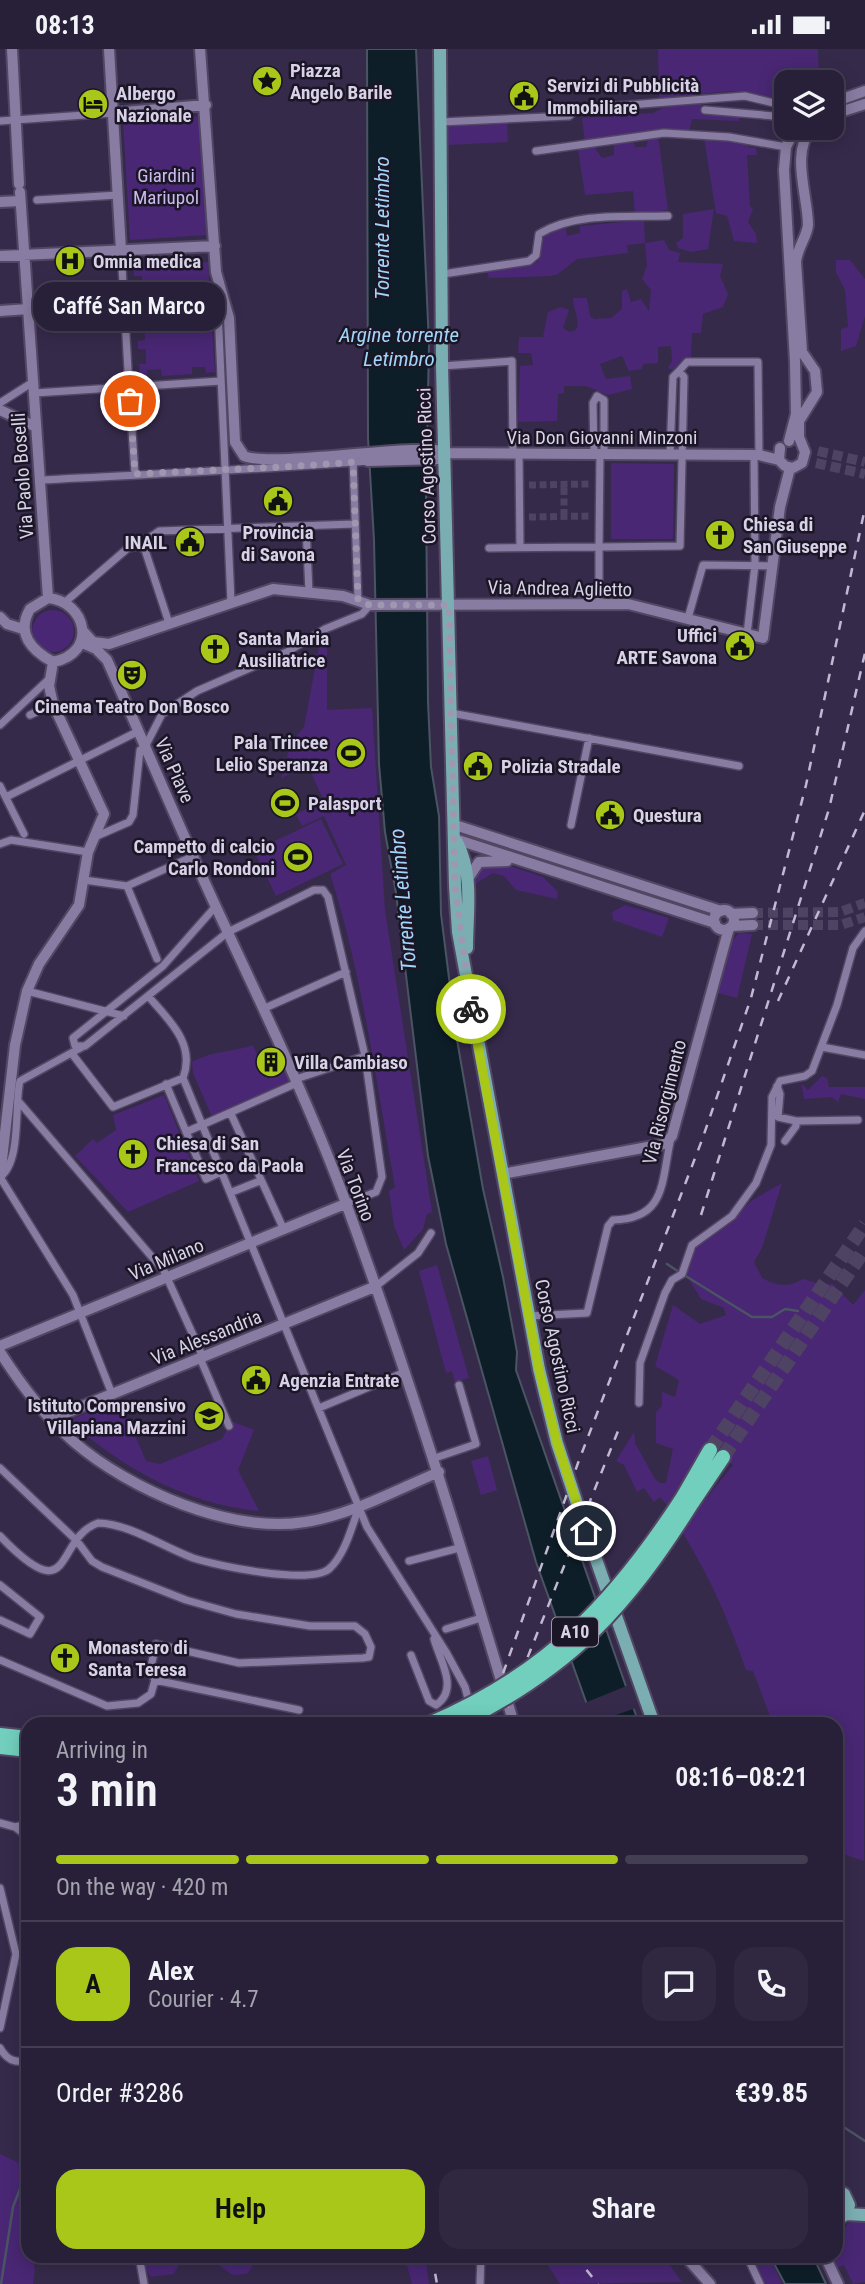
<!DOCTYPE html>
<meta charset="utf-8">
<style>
body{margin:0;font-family:"Roboto Condensed",sans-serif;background:#302840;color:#f1f3f6;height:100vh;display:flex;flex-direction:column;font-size:26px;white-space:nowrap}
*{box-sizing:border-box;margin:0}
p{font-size:23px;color:#a5a3ae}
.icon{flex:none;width:38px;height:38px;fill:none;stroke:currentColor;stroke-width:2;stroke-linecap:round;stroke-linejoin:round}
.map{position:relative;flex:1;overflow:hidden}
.sheet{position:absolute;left:21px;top:1668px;width:822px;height:546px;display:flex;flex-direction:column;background:#282038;border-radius:21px;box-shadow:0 4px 18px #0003,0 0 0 2px #443e53}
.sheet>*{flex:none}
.fabs{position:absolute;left:774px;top:21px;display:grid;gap:14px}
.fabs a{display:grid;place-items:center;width:70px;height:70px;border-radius:14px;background:#282038;box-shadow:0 4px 18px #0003,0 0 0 2px #443e53;font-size:35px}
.pin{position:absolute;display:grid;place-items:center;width:60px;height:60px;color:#fff;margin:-30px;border:4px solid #fff;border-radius:50%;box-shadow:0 2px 7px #0007}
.courier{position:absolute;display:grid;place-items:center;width:70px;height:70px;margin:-35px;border:5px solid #a9c719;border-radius:50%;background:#fff;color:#222;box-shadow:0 2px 9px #0007}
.bubble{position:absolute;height:49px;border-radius:21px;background:#282038;box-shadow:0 4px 18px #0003,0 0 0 2px #443e53;font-size:23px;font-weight:600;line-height:49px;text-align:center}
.summary em{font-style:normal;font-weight:600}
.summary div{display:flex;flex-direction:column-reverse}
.summary{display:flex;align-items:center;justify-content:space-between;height:119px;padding:0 35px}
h1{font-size:46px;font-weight:600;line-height:52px}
.bar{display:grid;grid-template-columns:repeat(4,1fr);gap:10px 7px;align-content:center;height:84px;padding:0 35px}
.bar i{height:9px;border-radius:5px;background:#443e53}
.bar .on{background:#a9c719}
.bar p{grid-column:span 4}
.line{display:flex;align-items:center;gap:18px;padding:0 35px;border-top:2px solid #443e53}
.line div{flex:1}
.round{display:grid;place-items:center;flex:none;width:74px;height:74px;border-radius:21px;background:#302840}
.button{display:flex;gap:14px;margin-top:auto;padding:14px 35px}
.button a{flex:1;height:80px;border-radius:21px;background:#a9c719;color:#111;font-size:28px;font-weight:600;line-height:80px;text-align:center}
.button a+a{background:#302840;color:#f1f3f6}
.status{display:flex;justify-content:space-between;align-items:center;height:49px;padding:0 35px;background:#282038;direction:ltr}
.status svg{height:19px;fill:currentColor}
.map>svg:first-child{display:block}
</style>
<div class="status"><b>08:13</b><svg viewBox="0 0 49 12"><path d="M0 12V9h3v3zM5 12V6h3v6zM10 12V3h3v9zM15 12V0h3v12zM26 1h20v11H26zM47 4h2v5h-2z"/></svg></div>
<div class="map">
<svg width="865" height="2235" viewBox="0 0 865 2235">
<rect width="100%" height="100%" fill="#362a4b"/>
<path fill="#492774" d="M658,0H818L819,33H786V52L732,42L659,49Z
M702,55V63L740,64L739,72L692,70L689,83L633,84L585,93L582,69L653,64L666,57Z
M200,67L207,186L130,191L123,72Z
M507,73L508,93L447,96V76Z
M658,86L668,161L635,165L633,142L585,146L578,100L593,96L602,109L614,106V91L633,88L635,98H646L649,87Z
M704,89L747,94L748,98L756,99L757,106H747L750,157L753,160L748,173L756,185L757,194L734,192L727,167L716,164Z
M714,160L708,200L691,203L678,199L676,194L683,189V165Z
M644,171L645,194L664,191L669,201L680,204L678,213L723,215L720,227L728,245L723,258L703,265L701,284H692L691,309L681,312L673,321L668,319L672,312L671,297L658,298V314L643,315L642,320L629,322L622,307L600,315L606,330L630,327L632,340L608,346L586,337H564V344L558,345L557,372L518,373L520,317L533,316L531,304H518L519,288H543L548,263L561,258L569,261L563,279L570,283L576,281C581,271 573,261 573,249H587L590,267L594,270L611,269L622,260V242L627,240L631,253L641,250L649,262L651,241L642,230L647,217L645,194L627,196L628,204L577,210L558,225L550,227L489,229L487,223L538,213C542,187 539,187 566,179L567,187L580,184V177Z
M836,211H850L865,230V267L856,297L841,302V280L848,278L845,241L836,223Z
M208,213L215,323L206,324L205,318H192V325L162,327L161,320L147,321V327L140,328L139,315H146V300H138V292L145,291L144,277H137L136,263L144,262L143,248H135V241L142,240V227H134V218Z
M611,414L674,415L673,490H611Z
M32 582a21 21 0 1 1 42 0a21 21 0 1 1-42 0Z
M327,585V661L372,659L385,861L432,1163L427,1165L423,1180L404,1201L394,1177L389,1142L395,1138C376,1033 363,927 330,825L346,816L324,767L302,777L296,765L324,752L308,717L281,729L291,694L304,678L321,587Z
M321,770L343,815L276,847L254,802Z
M507,816L543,828L558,843L557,850L516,841L504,827L493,824L475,835L481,817Z
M625,856L669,869L662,888L613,871L612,863Z
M739,884L752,885L737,949L718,944L730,894Z
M253,996L268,1030L285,1022L289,1032L212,1068L193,1024L192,1013C214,1001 230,1004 253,996Z
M822,1027L827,1029L829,1038H865V1050L841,1045L838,1053L832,1048L804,1050L801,1034L808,1041Z
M164,1046L199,1132L128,1163L75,1107L93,1090L97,1094L116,1081L113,1066Z
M782,1134L762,1199L754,1213L762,1229C777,1237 788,1239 803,1230L820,1235H833L853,1256L865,1241L864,1812L837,1803L836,1675H773L753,1622L746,1621C728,1569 710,1528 681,1481L733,1416L705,1396L667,1456L660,1448L654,1453L644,1439L637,1443L624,1416L616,1412L634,1383L635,1394L655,1430L660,1434H666L673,1400L656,1394V1363L662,1357V1343L675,1348L679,1331L655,1317L673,1256L700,1275L726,1266L724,1259L701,1250L685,1224L694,1199L702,1191L728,1176L751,1152Z
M437,1216L469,1329L455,1333L452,1322L446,1324L419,1222Z
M120,1351L146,1412L160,1415L222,1390L231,1372L254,1381L238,1421L259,1462C189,1456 119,1418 69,1371Z
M488,1407L497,1441L481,1446L471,1412Z
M0,2105L28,2118V2207H32L35,2220L33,2235H0Z
M855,2170H865V2233L853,2235L844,2216L837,2219C831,2203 838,2178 855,2170Z
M144,2207H183L174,2225L151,2228L145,2219Z
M205,2207H260L247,2225L233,2226Z
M387,2207H425L429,2235H412L407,2217L386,2211Z
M542,2207H663L682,2233L560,2235Z
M751,2207H769L782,2235H764Z"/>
<path fill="#0e1e29" stroke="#4b5462" stroke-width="2" d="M367,0H416L429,296L426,444L428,653L431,718L439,767L441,865L456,985L483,1140L503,1228L517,1303L516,1321L639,1675H594L536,1513L446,1195L428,1107L396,844L385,783L379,715L374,491L368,389Z
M770,2207H813L826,2235H785Z"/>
<path fill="#362a4b" d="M629,1636L636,1659L590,1675L582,1655Z"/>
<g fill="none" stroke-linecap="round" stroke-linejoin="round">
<path stroke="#4b5462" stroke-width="2.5" d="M667,1215L679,1223
M684,1226L752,1268H772L785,1260L798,1262
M836,2073L865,2092
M1,2235L13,2158L28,2119"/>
<path stroke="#4e4362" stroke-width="7" stroke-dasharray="7 3.5" stroke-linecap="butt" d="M529,436L589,435
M564,467V435
M529,468L590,467"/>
<path stroke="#4e4362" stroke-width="10" stroke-dasharray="10 5" stroke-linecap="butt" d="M818,402L865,413
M816,414L865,425
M753,864L840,863L865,854
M753,876H841L865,868"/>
<path stroke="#4e4362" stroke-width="14" stroke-dasharray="14 7" stroke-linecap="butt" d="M710,1401L865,1175
M723,1408L865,1200"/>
<g stroke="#524763" stroke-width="10">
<path id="street" d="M705,61L786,68
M0,72L113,64
M441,73L569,67L577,60L745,47L786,57
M536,102L664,84L729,88L786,98
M37,151L118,146
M121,201L129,338L221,332
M443,225L529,212L536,206L539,185C575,163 627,168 668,167
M217,238L231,553
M42,259L124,253
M442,317L512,312L513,405
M679,322L687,313H758L759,406
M34,344L129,338L135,425
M0,354L33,333
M519,405L520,498
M594,405L593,354L597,347L604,351V405
M600,405L599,498L680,497L684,328L679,322L673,328L670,405
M353,410L358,551
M40,431C149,425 258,421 368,412
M306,477L309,543
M489,499L599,498V554
M145,501L149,489L159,482L355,475
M145,501L169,574
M64,554L128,499L138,497L145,501
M688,569L703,516L773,517
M747,585L755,516L754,406
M451,664L739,717
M30,666L53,655
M0,676L50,629
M0,737L24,785
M6,748L139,682
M571,776L589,689
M97,787L129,773L133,766L140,701L145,698L162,665L197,642L287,603L325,580L362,565L370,556
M0,795L11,791L88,803
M84,831L127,837L194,807
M127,837L157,910
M216,857L163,917L73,989L75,997H85L228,883L314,841H323L328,848L365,1007L382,1128L376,1143L345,1155
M27,942L124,967
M148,947C169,971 196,995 183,1029
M265,959L346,923
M84,997L20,1032C14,1056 22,1112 0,1128L73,1246L112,1345
M822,998L865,1006
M73,1006L113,1058L183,1029
M183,1029L367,1478L446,1603L465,1638L470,1657
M296,1030L365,1007
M166,1035L206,1130L223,1122
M777,1037L780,1045L778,1068L796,1072L858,1071
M19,1053L164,1222L203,1308
M231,1065L284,1181
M186,1083L297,1034
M785,1092L796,1077V1072
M232,1143L260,1132
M375,1238L418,1204L431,1184
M529,1267L587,1264L608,1177L613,1171C667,1170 661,1132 671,1089
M200,1309L229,1377
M639,1354L640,1314L665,1244L672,1231L682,1225L692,1196L732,1167L756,1134L771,1096L772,1048L780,1032L805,1027L812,1022L837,956L853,899L865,882
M319,1359L405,1323
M435,1409L476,1395L459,1336
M0,1419L77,1492L92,1512L102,1518L186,1551L236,1565L310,1577H355L365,1585L371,1598L369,1608L363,1609L239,1614L156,1595L150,1622L155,1631
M0,1487C75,1565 54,1489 98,1474C130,1475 163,1498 193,1509C218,1517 309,1536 329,1520C345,1506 352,1477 359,1458
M409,1512L459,1499
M0,1536L40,1568L30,1585L0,1571
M446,1580L481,1569
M411,1606L429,1652L436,1656C460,1640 439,1610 434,1590
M0,1611L107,1657L138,1654L151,1645L155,1631
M155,1631L299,1661
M0,1774L15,1778L28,1775
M15,1778L28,1788
M0,1839L16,1905L0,1979
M0,1999C7,2011 14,2014 28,2012
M139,2207L144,2235
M747,2207L760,2235
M480,2235L481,2207"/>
</g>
<g stroke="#524763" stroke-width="14">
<path id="secondary" d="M12,0L19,135
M109,0L121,201
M200,0L216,223L229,269L235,393L244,407C267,417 378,401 413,401C424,401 437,399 445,404L759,406L779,411
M831,54L865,42
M113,64L206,56
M831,66L865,55
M20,143L48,549
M0,153L20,152
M0,207L215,197
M0,262L28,260
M0,361L36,378
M789,392L796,365L795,313L784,121L786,98L795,79
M780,399L779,411L785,417L793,419L802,414L805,403L799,388V372L817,343L815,322L802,303L796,213C797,199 807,188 808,176C808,147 790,103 812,79
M368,412L440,410L445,404
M48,549C86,552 99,604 53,613C31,601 16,584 30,560Z
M0,568L7,575L23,580
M83,582L93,593L109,595L273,540L343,547L370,556L628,555L763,589L780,458L790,419
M82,594L96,600L107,611C144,693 178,776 216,858C260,953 306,1047 343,1146C407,1320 461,1497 514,1675
M455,776L721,862
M455,790L715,874
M469,828L479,813L507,812
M714 871a10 10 0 1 1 20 0a10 10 0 1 1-20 0Z
M731,865L753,864
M732,877L753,876
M502,1125L664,1095L672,1087L729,879
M0,1128L15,996L27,942L39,915L79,856L88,803L104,765L53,655L49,637L53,613
M0,1297L345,1155
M0,1303C21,1336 44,1367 74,1393C130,1441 231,1485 305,1473C351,1466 396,1441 439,1423
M51,1370L374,1238
M685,2207L710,2235
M825,2207L838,2235"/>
</g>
<g stroke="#524763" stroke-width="16">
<path id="primary" d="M440,0L442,317L455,837L458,883L539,1320L557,1394L586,1482L654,1675
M457,793C474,827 467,862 467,899
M836,2141L844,2145L849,2156L846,2165L836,2171
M846,2165L865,2166"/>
</g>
<g stroke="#524763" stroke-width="18">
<path id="highway" d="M683,1448L710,1401
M692,1454L723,1408
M0,1686L28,1689
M0,1698L28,1701"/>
</g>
<use href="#street" stroke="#897ca2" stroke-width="7"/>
<use href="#secondary" stroke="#897ca2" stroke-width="10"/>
<use href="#primary" stroke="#7baeb2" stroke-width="12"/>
<use href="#highway" stroke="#72cfbd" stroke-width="14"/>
<path stroke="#c1b9d1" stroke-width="2.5" stroke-dasharray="9 9" stroke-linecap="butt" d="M778,952L865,761
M701,1166L829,760L865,604
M485,1675L578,1414L702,1091L751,949L806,736L865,459
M501,1675L620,1377
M432,2207L437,2235
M575,2207L598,2235"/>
<g stroke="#524763" stroke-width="18" stroke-linecap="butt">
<path id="highway-bridge" d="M429,1675C547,1625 615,1553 683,1448
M458,1675C572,1618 626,1559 692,1454"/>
</g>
<use href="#highway-bridge" stroke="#72cfbd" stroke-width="14"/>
</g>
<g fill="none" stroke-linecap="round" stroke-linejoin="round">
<path stroke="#9f97b0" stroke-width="7" stroke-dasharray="0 12.6" d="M130,352L135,425C208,421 280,419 353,413L358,551L370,556H449L455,837L471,960"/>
<path stroke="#a9c719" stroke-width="9" d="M471,960L539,1321L557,1394L586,1482"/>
</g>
<defs>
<g id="sight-disc" transform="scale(1.575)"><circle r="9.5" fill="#a9c719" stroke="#1b1625"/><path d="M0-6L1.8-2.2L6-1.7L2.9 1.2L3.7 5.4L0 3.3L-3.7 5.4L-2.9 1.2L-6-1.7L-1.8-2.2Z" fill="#111"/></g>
<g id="civic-disc" transform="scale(1.575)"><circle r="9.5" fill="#a9c719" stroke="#1b1625"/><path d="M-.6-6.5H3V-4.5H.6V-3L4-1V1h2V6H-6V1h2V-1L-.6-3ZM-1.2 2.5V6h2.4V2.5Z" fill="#111"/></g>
<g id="hotel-disc" transform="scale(1.575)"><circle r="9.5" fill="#a9c719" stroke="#1b1625"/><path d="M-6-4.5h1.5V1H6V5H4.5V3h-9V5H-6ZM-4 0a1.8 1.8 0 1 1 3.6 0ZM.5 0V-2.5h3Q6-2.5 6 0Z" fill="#111"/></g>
<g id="hospital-disc" transform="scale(1.575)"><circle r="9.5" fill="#a9c719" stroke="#1b1625"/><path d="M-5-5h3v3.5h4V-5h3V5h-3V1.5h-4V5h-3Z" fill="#111"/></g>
<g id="church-disc" transform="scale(1.575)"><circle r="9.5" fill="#a9c719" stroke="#1b1625"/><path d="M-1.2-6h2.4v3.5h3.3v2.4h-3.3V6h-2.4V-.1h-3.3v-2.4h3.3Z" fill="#111"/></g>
<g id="theatre-disc" transform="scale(1.575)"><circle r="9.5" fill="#a9c719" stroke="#1b1625"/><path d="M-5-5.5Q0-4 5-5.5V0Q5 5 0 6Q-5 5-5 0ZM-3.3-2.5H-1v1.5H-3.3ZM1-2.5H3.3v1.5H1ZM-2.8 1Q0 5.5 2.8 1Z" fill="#111"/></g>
<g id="stadium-disc" transform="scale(1.575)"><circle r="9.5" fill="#a9c719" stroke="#1b1625"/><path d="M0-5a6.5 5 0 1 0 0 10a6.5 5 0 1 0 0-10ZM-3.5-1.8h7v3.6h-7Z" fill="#111"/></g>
<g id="building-disc" transform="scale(1.575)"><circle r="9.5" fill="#a9c719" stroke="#1b1625"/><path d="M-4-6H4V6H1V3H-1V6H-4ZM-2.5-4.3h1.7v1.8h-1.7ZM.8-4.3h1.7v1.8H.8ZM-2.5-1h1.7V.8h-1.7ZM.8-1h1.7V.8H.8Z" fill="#111"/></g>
<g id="school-disc" transform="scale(1.575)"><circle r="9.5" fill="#a9c719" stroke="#1b1625"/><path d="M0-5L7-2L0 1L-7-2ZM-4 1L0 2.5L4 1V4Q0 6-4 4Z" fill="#111"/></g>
</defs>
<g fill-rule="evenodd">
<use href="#sight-disc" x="267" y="32"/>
<use href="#civic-disc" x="524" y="47"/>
<use href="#hotel-disc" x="93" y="55"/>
<use href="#hospital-disc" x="70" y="212"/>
<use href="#civic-disc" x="278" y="452"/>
<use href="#church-disc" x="720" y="486"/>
<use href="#civic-disc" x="190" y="493"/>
<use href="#civic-disc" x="740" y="597"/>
<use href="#church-disc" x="215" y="600"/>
<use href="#theatre-disc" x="132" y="626"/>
<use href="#stadium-disc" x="351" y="704"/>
<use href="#civic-disc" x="478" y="717"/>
<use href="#stadium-disc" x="285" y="754"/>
<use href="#civic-disc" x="610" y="766"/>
<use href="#stadium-disc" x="298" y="808"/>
<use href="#building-disc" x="271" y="1013"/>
<use href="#church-disc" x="133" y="1105"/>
<use href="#civic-disc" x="256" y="1331"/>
<use href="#school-disc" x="209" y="1367"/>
<use href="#church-disc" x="65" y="1609"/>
</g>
<g text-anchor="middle" stroke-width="5" stroke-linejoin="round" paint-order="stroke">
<rect fill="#1b1625" stroke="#9f99ad" stroke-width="2" x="552" y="1568.5" width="46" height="29" rx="5"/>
<g font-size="18" font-weight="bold" fill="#d8d1e7">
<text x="575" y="1589">A10</text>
</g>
<g font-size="19" font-weight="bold" fill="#d8d1e7" stroke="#1b1625" text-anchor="start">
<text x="290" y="28">Piazza<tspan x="290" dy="22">Angelo Barile</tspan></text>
<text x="547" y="43">Servizi di Pubblicità<tspan x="547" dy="22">Immobiliare</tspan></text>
<text x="116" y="51">Albergo<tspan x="116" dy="22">Nazionale</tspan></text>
<text x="93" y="219">Omnia medica</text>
<text x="743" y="482">Chiesa di<tspan x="743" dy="22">San Giuseppe</tspan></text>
<text x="278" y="490" text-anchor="middle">Provincia<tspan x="278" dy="22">di Savona</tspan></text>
<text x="167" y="500" text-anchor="end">INAIL</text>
<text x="717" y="593" text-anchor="end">Uffici<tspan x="717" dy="22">ARTE Savona</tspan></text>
<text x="238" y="596">Santa Maria<tspan x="238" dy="22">Ausiliatrice</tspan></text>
<text x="132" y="664" text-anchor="middle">Cinema Teatro Don Bosco</text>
<text x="328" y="700" text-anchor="end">Pala Trincee<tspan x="328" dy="22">Lelio Speranza</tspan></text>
<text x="501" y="724">Polizia Stradale</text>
<text x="308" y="761">Palasport</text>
<text x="633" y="773">Questura</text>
<text x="275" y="804" text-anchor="end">Campetto di calcio<tspan x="275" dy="22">Carlo Rondoni</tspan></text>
<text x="294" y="1020">Villa Cambiaso</text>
<text x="156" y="1101">Chiesa di San<tspan x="156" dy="22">Francesco da Paola</tspan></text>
<text x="279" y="1338">Agenzia Entrate</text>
<text x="186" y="1363" text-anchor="end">Istituto Comprensivo<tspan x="186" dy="22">Villapiana Mazzini</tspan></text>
<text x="88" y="1605">Monastero di<tspan x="88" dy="22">Santa Teresa</tspan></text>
</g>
<g font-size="19" fill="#cbbaed" stroke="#1b1625">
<text x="166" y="133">Giardini<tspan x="166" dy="22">Mariupol</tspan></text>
</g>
<g font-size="19" fill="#d8d1e7" stroke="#1b1625">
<text x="602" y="395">Via Don Giovanni Minzoni</text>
<text transform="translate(426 417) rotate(-92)" y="7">Corso Agostino Ricci</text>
<text transform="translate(22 427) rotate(-94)" y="7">Via Paolo Boselli</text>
<text transform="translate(560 539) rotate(1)" y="7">Via Andrea Aglietto</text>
<text transform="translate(175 721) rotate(66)" y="7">Via Piave</text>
<text transform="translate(664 1053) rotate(-76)" y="7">Via Risorgimento</text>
<text transform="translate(356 1136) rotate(69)" y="7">Via Torino</text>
<text transform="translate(166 1210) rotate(-23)" y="7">Via Milano</text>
<text transform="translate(206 1288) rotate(-22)" y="7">Via Alessandria</text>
<text transform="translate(558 1307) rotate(78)" y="7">Corso Agostino Ricci</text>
</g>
<g font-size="21" font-style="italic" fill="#a2d5fa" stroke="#1b1625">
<text transform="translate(382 179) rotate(-90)" y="7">Torrente Letimbro</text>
<text x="399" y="293">Argine torrente<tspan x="399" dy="24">Letimbro</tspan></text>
<text transform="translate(403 851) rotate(-95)" y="7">Torrente Letimbro</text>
</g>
</g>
</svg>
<div class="fabs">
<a><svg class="icon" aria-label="layers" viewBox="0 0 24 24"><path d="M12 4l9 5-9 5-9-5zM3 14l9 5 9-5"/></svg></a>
</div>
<div class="pin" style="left:130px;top:352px;background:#ea580c"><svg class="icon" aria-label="bag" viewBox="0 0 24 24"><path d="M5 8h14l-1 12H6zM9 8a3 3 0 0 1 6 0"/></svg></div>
<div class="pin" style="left:586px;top:1482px;background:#1f2937"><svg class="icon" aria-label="home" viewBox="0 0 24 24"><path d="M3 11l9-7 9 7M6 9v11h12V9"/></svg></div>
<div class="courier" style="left:471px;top:960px"><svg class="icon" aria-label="bike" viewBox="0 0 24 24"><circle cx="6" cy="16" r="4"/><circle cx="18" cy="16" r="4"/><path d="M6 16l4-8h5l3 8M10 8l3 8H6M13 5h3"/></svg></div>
<div class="bubble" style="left:33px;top:233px;width:192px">Caffé San Marco</div>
<section class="sheet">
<div class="summary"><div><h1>3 min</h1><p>Arriving in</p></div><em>08:16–08:21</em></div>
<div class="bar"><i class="on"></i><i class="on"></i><i class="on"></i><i></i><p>On the way · 420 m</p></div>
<div class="line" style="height:126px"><b class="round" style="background:#a9c719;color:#111">A</b><div><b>Alex</b><p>Courier · 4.7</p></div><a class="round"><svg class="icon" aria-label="chat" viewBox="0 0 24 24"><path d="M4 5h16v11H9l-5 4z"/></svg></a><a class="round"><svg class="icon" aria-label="phone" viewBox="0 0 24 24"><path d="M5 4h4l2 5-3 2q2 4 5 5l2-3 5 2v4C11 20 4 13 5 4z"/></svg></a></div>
<div class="line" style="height:91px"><div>Order #3286</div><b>€39.85</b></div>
<div class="button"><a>Help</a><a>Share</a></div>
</section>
</div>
